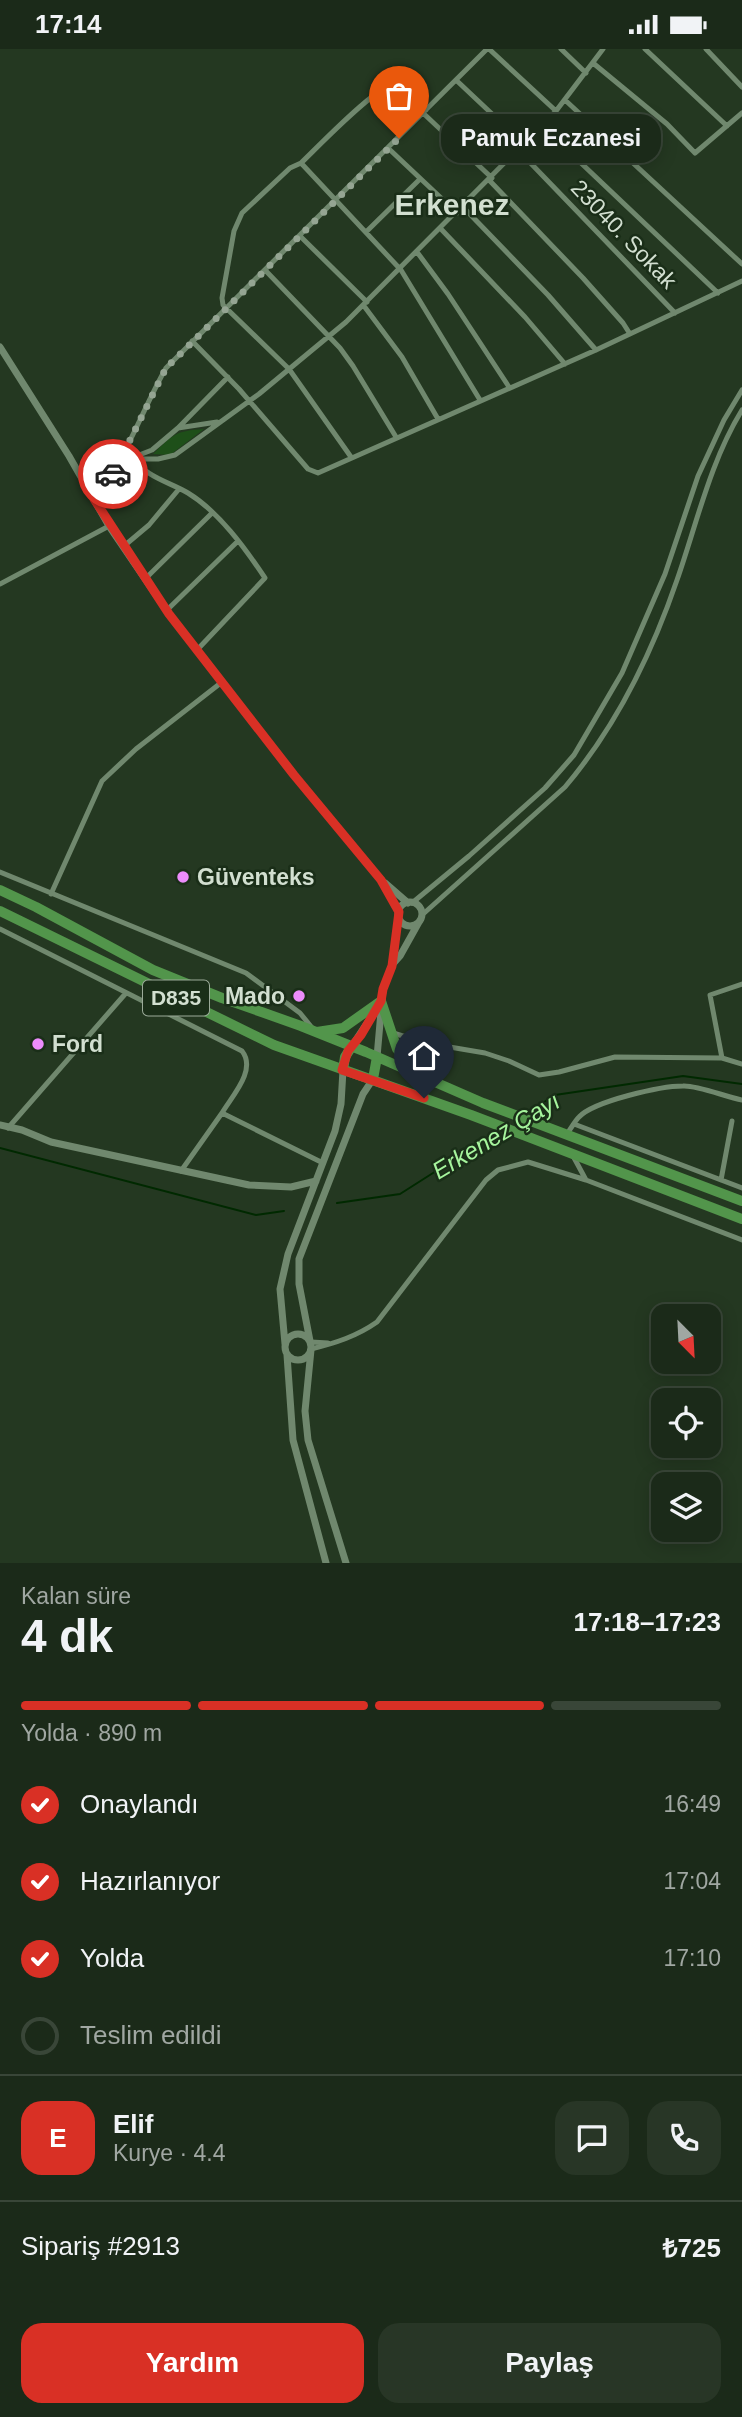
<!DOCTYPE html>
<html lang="tr">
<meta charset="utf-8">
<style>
body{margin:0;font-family:Helvetica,sans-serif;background:#283626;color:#f1f3f6;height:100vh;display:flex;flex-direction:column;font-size:26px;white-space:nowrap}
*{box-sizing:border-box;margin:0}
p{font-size:23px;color:#a0a7a2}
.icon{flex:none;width:38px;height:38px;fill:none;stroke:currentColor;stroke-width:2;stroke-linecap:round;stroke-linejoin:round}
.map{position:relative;height:1514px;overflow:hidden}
.panel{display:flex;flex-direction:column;background:#1b2a19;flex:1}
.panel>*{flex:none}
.needle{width:46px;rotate:156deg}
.controls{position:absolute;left:651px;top:1255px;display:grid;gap:14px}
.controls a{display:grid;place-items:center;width:70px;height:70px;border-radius:14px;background:#1b2a19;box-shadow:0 4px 18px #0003,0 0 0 2px #394638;font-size:35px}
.pin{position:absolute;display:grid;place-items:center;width:60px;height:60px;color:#fff;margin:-72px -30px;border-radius:50% 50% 50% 0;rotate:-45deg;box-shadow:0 0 7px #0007}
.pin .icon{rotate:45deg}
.courier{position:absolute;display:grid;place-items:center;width:70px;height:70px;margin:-35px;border:5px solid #d93025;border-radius:50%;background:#fff;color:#222;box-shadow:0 2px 9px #0007}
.bubble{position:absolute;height:49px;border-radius:21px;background:#1b2a19;box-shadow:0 4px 18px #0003,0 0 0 2px #394638;font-size:23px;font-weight:800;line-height:49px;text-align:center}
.head em{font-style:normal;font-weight:800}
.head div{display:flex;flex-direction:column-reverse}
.head{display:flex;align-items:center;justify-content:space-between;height:119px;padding:0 21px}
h1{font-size:46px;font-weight:800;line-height:52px}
.bar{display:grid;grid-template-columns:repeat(4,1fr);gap:10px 7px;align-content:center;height:84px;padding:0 21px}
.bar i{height:9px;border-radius:5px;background:#394638}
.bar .current{background:#d93025}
.bar p{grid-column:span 4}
.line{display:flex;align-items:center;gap:18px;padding:0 21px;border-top:2px solid #394638}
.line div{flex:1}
.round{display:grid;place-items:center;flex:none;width:74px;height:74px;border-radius:21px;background:#283626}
ol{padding:0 21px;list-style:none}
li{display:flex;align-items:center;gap:21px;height:77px}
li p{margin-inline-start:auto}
li .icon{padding:7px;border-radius:50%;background:#d93025;color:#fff;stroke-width:4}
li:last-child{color:#a0a7a2}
li i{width:38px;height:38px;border:4px solid #394638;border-radius:50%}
.button{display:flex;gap:14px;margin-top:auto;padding:14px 21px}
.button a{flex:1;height:80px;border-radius:21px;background:#d93025;color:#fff;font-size:28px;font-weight:800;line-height:80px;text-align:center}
.button a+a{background:#283626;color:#f1f3f6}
.status{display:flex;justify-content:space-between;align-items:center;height:49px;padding:0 35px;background:#1b2a19;direction:ltr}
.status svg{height:19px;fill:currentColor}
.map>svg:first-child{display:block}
</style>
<div class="status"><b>17:14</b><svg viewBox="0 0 49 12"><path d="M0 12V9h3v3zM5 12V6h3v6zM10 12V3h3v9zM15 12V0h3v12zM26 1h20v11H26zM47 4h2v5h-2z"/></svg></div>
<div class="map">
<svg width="742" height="1514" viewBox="0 0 742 1514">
<rect width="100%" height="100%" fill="#243821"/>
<path fill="#1e4f19" d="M204,380L170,406L153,405C174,385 175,382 204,380Z"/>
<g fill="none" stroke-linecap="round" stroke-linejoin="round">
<path stroke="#002900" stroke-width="2" d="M524,1066L555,1046L683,1027L742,1035
M0,1099L256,1166L284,1162
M337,1154L400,1145L499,1082"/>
<path stroke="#70886e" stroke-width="5" d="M489,0L556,62
M561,0L586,24
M645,0L727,77
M706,0L742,38
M593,14L667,75L695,104L742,64
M456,31L524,95
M565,51L742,215
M423,64L492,129
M542,77L718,244
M388,99L457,164
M518,101L675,264
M301,114L401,221L480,351
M489,131L583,229L623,274L630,285
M463,158L548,246L596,301
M441,180L525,268L565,315
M366,183L420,130
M300,187L367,253
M417,203L448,245L509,338
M265,221L340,299L353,317L396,388
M364,257L402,308L438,370
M192,292L239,340L308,420L318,424L596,301L742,232
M178,379L228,328
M124,405L140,410H158L175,406L259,345L346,273L556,62L603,0
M351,408L289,320L223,256L222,249L234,182L242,164L290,119L301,114C315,101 383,29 399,34C408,37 419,54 426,61
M94,450C126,411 141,363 166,319L487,0
M121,452L146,423
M124,497L149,476L179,440
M145,530L212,464
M0,535L109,477
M166,562L238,492
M197,601L265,529C245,499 219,463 188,444C170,433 144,428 134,408L152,401L178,379L217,373
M0,823L246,924L300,964L313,980
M51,845L102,732L136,700L222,633
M412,854L469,807L545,739L574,706L622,624L665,525L698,427L724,371L742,341
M422,866L565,738C615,679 652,604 677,531C697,474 710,413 742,361
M0,880L242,1002C257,1021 232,1047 222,1064L323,1114
M393,984L426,994L485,1004L509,1012L539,1026L559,1023L615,1008L722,1009L742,1015
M722,1009L710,946L742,935
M574,1075L742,1139
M8,1079L126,944
M566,1086C571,1080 574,1073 579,1068C594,1052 661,1037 683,1037C697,1036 726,1048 742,1051
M572,1105L586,1131L742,1191
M181,1122L222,1064
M721,1131L732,1072
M311,1293L328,1294
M311,1300C336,1294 357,1287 377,1273L466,1157L486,1131L498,1121L528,1113L586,1131"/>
<path stroke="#70886e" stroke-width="7" d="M0,298L69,407L109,477L169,565L294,726L381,831L399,863
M385,834L408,854
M398 865a12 12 0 1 1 24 0a12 12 0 1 1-24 0Z
M392,916L400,907L419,873
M352,997L379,956
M377,1008L383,940L392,917L399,866
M0,1076L22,1081L51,1093L249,1136L291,1138L316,1132
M285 1298a13 13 0 1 1 26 0a13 13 0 1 1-26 0Z
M310,1292L299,1235V1210L363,1045L373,1030
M285,1295L280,1240L288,1205L335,1082L341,1055L343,1021
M311,1301L305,1362L308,1391L346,1514
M287,1306L293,1391L326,1514"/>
<path stroke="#52954b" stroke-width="10" d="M0,841L36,858L153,921L222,949L301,977L366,1003L483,1054L742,1152
M0,862L274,996L471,1066L742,1170
M317,983L343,979L381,952L397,1000L417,1022
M343,1021L345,1008L352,997
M373,1030L377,1008"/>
</g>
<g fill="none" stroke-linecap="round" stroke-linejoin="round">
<path stroke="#95a593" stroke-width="7" stroke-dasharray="0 12.6" d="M113,425L166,319L399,89"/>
<path stroke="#d93025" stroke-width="9" d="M113,425L94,450L169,565L294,726L381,831L399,863L392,917L383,940L381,952L361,986L348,1002L342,1021L424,1049"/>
</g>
<g fill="#ec8cfb" stroke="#1a2e18" stroke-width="2.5">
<circle cx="183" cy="828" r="7"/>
<circle cx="299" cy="947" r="7"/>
<circle cx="38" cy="995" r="7"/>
</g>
<g text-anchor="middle" stroke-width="5" stroke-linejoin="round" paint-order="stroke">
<rect fill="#1a2e18" stroke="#9baa99" stroke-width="2" x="143" y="931.5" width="66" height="35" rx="5"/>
<g font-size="21" font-weight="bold" fill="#d2dfd0">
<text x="176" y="956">D835</text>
</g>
<g font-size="23" fill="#d2dfd0" stroke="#1a2e18">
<text transform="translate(624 185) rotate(46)" y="8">23040. Sokak</text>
</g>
<g font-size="23" font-weight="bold" fill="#d2dfd0" stroke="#1a2e18" text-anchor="start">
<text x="197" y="836">Güventeks</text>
<text x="285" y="955" text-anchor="end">Mado</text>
<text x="52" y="1003">Ford</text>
</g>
<g font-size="24" font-style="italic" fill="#a6f59d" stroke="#1a2e18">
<text transform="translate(496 1087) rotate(-31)" y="8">Erkenez Çayı</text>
</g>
<g font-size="30" font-weight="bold" fill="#d2dfd0" stroke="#1a2e18">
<text x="452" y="166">Erkenez</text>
</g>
</g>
</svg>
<div class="controls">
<a><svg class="needle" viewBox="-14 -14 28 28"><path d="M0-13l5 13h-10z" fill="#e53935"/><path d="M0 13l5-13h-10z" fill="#a0a7a2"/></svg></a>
<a><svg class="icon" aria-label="locate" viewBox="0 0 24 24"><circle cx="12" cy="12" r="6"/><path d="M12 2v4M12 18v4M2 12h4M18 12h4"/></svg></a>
<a><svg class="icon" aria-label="layers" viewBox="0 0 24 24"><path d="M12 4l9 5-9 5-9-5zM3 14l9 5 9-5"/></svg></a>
</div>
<div class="pin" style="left:399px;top:89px;background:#ea580c"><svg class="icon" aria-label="bag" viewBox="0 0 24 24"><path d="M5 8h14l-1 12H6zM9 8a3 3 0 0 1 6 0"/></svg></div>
<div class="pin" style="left:424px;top:1049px;background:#1f2937"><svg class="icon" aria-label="home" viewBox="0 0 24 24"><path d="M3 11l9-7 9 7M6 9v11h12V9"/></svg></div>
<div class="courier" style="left:113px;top:425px"><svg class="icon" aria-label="car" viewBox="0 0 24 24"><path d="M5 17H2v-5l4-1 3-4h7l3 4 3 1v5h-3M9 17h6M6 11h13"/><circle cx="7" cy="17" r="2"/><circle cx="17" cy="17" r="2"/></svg></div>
<div class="bubble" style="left:441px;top:65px;width:220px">Pamuk Eczanesi</div>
</div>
<section class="panel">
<div class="head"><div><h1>4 dk</h1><p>Kalan süre</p></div><em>17:18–17:23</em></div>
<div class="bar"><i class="current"></i><i class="current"></i><i class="current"></i><i></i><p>Yolda · 890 m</p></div>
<ol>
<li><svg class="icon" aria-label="check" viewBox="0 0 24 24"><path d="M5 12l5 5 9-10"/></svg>Onaylandı<p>16:49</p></li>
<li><svg class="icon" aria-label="check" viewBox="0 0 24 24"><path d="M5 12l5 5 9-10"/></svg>Hazırlanıyor<p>17:04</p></li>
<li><svg class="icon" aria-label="check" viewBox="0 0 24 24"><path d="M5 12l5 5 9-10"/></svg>Yolda<p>17:10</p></li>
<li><i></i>Teslim edildi</li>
</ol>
<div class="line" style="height:126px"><b class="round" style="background:#d93025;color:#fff">E</b><div><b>Elif</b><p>Kurye · 4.4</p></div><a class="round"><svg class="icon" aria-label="chat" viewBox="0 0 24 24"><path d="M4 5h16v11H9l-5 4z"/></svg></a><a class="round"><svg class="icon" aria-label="phone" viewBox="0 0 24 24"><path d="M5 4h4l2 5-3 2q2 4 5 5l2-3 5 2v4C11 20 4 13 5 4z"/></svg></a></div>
<div class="line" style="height:91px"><div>Sipariş #2913</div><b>₺725</b></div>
<div class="button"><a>Yardım</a><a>Paylaş</a></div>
</section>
